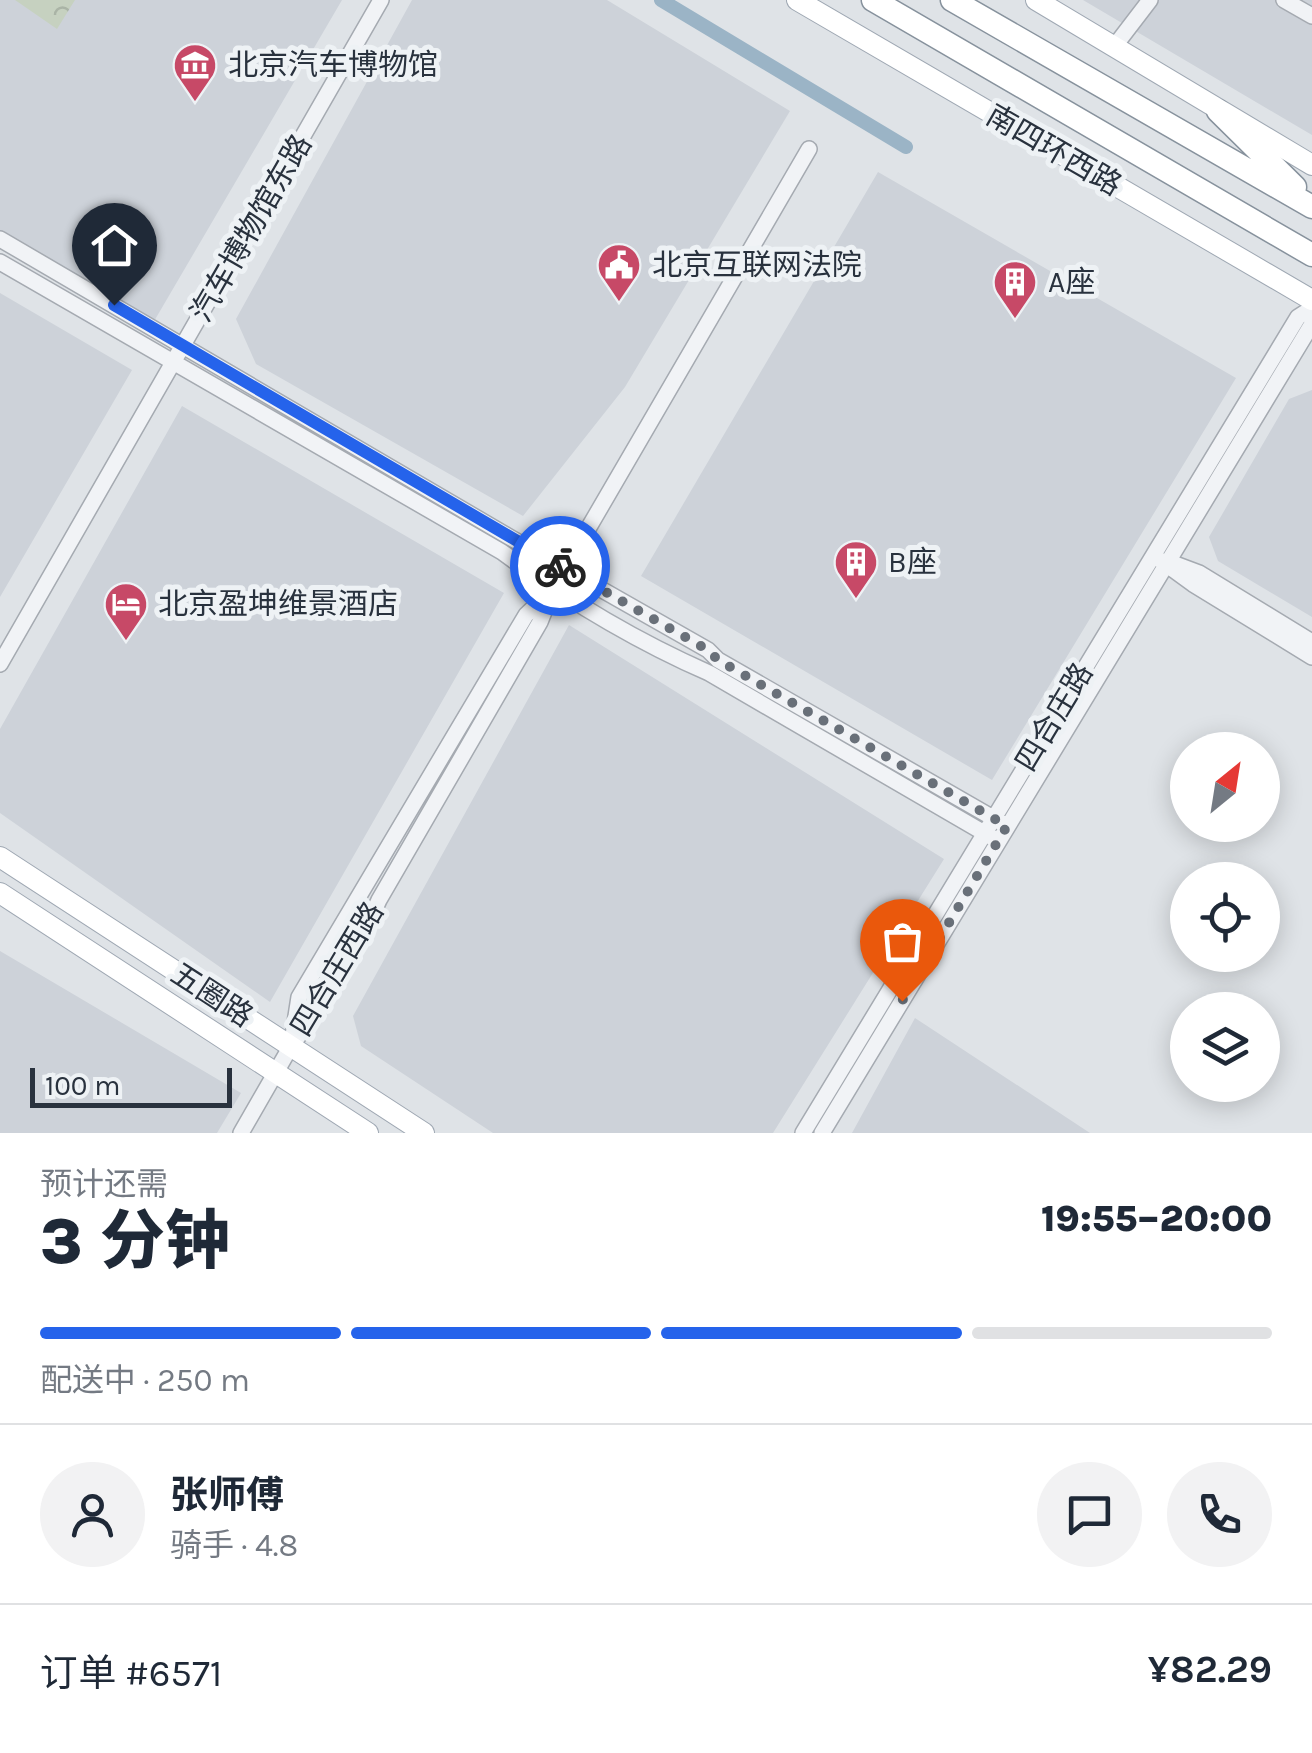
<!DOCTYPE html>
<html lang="zh">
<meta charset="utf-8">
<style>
body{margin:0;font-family:Karla,"Noto Sans SC",sans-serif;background:#f2f2f3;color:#1f2937;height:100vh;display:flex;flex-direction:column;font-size:38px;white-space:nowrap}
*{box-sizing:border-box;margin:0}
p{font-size:32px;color:#747a83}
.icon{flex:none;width:55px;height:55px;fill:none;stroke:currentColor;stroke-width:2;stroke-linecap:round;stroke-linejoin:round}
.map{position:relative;height:1133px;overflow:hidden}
.side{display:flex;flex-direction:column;background:#fff;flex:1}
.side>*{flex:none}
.needle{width:65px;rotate:30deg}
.controls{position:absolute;left:1170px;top:732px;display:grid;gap:20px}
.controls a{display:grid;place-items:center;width:110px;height:110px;border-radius:50%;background:#fff;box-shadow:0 5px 25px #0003;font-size:50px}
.scale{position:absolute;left:30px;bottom:25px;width:202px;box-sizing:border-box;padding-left:10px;border:5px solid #29323e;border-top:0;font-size:28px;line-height:35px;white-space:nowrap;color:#29323e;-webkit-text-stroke:8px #eef2f5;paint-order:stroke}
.pin{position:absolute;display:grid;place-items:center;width:85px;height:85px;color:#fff;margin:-102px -42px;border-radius:50% 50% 50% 0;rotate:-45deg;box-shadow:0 0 10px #0007}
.pin .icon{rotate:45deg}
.courier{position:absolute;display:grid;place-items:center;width:100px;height:100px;margin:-50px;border:8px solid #2563eb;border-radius:50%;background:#fff;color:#222;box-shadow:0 2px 12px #0007}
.head em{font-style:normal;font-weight:800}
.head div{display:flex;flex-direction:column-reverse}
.head{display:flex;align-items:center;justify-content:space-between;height:170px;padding:0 40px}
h1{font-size:65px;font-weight:800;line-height:75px}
.bar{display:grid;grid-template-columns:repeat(4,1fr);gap:15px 10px;align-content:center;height:120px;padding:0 40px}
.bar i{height:12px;border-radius:8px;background:#e0e1e3}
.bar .on{background:#2563eb}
.bar p{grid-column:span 4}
.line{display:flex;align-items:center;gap:25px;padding:0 40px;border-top:2px solid #e0e1e3}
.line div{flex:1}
.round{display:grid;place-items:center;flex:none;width:105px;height:105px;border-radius:52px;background:#f2f2f3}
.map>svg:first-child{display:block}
</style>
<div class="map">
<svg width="1312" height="1133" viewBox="0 0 1312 1133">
<defs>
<pattern id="forest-crowns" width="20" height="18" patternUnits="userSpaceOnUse" patternTransform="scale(2.5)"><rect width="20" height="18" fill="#c6d1c0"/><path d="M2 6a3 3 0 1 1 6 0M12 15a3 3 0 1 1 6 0" fill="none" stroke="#aab4a6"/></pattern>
</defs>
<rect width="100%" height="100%" fill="#dfe3e7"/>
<path fill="#cdd2d9" d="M0,0H342L153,323L0,233Z
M412,0H607L790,111L625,387L523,516L256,364L236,319Z
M1083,0H1312V135Z
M878,172L1236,378L992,780L641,576Z
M0,293L132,370L0,597Z
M1312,390V617L1218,561L1209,537L1289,399Z
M182,406L504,593L270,1002L0,813V729Z
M569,625L944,859L773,1133H493L361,1046L353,1016Z
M0,951L241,1093L217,1133H0Z
M915,1018L1090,1133H852Z"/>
<path fill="url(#forest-crowns)" d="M15,0H75L57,29Z"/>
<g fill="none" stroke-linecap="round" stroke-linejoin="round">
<path stroke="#9bb4c6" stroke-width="14" d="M661,0L906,147"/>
<g stroke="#a5aab1" stroke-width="18">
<path id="minor" d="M1284,0L1312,16
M1114,47L1150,0
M0,239L511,538L708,650L718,660L1007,826
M0,262L502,552C566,599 636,641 709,673L998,841
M1160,560L1193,584L1312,657
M1175,564L1199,573L1312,642
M0,664L381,0
M292,1042L299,997L526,615L549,593
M241,1133L291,1046L319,1009L364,933L379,900L540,622L553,589L809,149
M803,1133L1298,317L1312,308
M822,1133L1312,324"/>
</g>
<g stroke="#9fa8b3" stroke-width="22">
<path id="major" d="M797,0L1312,300
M1036,0L1312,165
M0,857L424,1133
M0,893L368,1133"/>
</g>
<g stroke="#87929d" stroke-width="25">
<path id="highway" d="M873,0L1312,255
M952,0L1312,207
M1218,111L1295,187"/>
</g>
<use href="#minor" stroke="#f1f3f6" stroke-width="15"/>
<use href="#major" stroke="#fff" stroke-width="20"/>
<use href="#highway" stroke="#fff" stroke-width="22"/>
</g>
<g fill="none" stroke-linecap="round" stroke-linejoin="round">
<path stroke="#697079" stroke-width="10" stroke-dasharray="0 18" d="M560,566L708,650L718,660L1007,826L902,1001"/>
<path stroke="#2563eb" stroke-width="12" d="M114,305L560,566"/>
</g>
<defs>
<g id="museum-pin" transform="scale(2.25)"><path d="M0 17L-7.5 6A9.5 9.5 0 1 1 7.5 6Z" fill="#c74967" stroke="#eef2f5"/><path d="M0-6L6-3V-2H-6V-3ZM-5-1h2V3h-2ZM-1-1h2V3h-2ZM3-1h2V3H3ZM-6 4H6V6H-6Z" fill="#fff"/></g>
<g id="civic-pin" transform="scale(2.25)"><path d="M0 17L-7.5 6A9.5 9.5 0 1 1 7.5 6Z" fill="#c74967" stroke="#eef2f5"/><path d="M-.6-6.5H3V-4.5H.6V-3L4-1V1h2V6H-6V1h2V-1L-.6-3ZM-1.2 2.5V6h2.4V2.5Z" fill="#fff"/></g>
<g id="building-pin" transform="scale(2.25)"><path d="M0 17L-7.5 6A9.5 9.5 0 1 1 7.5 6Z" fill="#c74967" stroke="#eef2f5"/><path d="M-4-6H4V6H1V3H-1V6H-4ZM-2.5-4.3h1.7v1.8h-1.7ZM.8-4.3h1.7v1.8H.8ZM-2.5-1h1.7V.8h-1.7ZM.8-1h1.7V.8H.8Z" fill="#fff"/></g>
<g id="hotel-pin" transform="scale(2.25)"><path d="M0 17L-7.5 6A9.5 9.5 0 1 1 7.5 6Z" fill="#c74967" stroke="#eef2f5"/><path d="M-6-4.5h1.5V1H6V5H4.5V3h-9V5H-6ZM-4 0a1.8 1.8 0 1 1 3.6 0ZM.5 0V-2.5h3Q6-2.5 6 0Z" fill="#fff"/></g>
</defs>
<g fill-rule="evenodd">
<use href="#museum-pin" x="195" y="65"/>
<use href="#civic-pin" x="619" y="265"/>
<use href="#building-pin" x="1015" y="282"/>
<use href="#building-pin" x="856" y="562"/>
<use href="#hotel-pin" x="126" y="604"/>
</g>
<g text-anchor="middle" stroke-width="10" stroke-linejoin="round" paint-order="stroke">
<g font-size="30" fill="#29323e" stroke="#eef2f5" text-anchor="start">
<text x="228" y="75">北京汽车博物馆</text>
<text x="652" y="275">北京互联网法院</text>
<text x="1048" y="292">A座</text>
<text x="888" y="572">B座</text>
<text x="158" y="614">北京盈坤维景酒店</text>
</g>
<g font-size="30" fill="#29323e" stroke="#eef2f5">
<text transform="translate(1054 150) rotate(30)" y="10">南四环西路</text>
<text transform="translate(251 228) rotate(-60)" y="10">汽车博物馆东路</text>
<text transform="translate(1054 717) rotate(-59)" y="10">四合庄路</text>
<text transform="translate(337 969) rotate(-59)" y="10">四合庄西路</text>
<text transform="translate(212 995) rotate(33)" y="10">五圈路</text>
</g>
</g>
</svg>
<div class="controls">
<a><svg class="needle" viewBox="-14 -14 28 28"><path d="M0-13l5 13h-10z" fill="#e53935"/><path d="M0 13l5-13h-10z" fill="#747a83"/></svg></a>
<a><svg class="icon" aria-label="locate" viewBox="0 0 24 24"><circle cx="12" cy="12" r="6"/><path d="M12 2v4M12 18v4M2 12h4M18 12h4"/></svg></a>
<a><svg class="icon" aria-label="layers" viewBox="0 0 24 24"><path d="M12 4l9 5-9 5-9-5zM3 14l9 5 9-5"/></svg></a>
</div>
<div class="scale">100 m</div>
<div class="pin" style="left:902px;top:1001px;background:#ea580c"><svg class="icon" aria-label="bag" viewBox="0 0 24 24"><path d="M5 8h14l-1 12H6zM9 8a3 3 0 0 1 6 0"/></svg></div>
<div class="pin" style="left:114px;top:305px;background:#1f2937"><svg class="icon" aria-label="home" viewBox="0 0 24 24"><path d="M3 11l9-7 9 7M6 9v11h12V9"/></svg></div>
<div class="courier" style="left:560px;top:566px"><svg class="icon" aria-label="bike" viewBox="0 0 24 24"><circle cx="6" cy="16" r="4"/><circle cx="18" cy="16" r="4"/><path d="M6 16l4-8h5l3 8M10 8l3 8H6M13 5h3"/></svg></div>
</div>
<section class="side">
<div class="head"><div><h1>3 分钟</h1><p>预计还需</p></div><em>19:55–20:00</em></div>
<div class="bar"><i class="on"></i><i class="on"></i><i class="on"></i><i></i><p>配送中 · 250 m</p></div>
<div class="line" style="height:180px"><a class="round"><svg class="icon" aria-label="person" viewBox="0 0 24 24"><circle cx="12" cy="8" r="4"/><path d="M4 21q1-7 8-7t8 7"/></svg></a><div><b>张师傅</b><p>骑手 · 4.8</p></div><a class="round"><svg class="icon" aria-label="chat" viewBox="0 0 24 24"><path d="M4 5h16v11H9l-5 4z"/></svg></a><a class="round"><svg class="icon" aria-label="phone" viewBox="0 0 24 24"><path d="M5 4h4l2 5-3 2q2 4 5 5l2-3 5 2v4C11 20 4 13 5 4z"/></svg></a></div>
<div class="line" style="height:130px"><div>订单 #6571</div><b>¥82.29</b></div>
</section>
